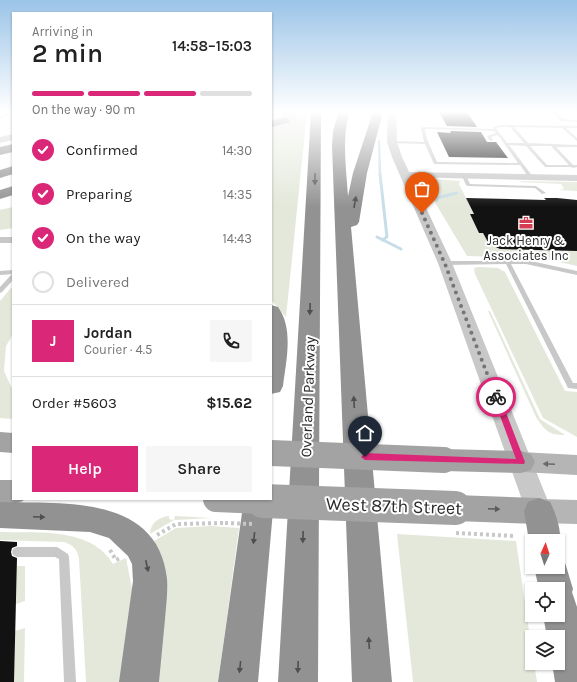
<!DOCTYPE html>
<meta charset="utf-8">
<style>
body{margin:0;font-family:Karla,sans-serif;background:#f6f6f6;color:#222;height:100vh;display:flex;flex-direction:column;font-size:15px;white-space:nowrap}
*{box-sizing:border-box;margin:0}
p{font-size:13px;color:#767676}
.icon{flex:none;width:22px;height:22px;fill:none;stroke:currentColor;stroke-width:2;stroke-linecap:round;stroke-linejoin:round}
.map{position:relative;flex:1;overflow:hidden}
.sheet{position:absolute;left:12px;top:12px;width:260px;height:488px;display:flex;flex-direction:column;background:#fff;border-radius:0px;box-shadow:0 1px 3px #0004}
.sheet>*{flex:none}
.needle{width:26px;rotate:3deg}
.controls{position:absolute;left:525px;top:534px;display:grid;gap:8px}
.controls a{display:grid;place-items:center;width:40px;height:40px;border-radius:0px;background:#fff;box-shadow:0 1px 3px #0004;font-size:20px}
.pin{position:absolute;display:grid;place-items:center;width:34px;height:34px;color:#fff;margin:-41px -17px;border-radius:50% 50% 50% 0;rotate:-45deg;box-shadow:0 0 4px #0007}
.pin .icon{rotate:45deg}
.courier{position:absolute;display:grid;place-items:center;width:40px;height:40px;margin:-20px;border:3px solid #db2777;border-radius:50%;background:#fff;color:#222;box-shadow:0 1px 5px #0007}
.head em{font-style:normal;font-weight:600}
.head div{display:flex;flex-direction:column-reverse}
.head{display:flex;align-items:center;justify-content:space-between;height:68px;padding:0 20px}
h1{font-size:26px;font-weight:600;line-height:30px}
.bar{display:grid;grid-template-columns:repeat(4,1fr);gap:6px 4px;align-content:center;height:48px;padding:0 20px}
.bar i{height:5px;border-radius:3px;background:#e0e0e0}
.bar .current{background:#db2777}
.bar p{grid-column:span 4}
.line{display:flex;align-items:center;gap:10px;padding:0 20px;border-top:1px solid #e0e0e0}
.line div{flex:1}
.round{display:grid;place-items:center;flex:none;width:42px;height:42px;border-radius:0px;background:#f6f6f6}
ol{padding:0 20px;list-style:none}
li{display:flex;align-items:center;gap:12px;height:44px}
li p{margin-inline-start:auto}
li .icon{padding:4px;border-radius:50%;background:#db2777;color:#fff;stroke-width:4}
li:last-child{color:#767676}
li i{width:22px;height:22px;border:2px solid #e0e0e0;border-radius:50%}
.action{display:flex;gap:8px;margin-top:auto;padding:8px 20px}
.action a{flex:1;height:46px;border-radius:0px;background:#db2777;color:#fff;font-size:16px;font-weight:600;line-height:46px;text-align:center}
.action a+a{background:#f6f6f6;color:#222}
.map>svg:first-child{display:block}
</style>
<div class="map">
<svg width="577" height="682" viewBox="0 0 577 682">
<rect width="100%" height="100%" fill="#fff"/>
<path fill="#e3e8da" d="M271,112H307L286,317L271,300V129L290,121L281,119L271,123Z
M434,179L460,181L459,184L474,214H470L479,232L483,233L489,244L500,249H524L529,258L467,256L424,184V181Z
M522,181L577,182V191L558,190L564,189L561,184L519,182Z
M13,207V228L0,230V210Z
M534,250L577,251V266L538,257Z
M479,267L498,268L505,272L565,391L577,392V437L543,418L475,274L474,268Z
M11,288H13V334L6,346L4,371L13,391V419L0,418V301Z
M488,311H490L540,419L565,435C549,435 545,431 536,417Z
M169,516V519L174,520L175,516L212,518L174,520L150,534C150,523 159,517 169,516Z
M211,526L239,528L218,682H152L165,577L161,555L154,541L176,528Z
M0,532C38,533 91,527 113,564L126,558L133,594L120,682H86L79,559C78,550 72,544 64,542L0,540Z
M397,534L516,541L532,651V663H534L537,682H413Z
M17,566H25V601L16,604Z
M25,628L24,682H14L15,631Z"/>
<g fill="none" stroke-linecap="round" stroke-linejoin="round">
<path stroke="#c7dde7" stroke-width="2.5" d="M379,141L380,175"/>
<path stroke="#c7dde7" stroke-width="3" d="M380,174L387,237L382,240
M437,200V198L457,193
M377,237L401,249"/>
</g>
<path fill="#121212" d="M439,112H467L477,127L447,126Z
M450,131L481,132L487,142H496L508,158L449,157L437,132L451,133Z
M466,198L546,200L544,198H557L577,200V251L500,249L489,244L483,233H479L470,214H474Z
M0,541L17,542V546L12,548L11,552L12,556L17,558L14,682H0Z"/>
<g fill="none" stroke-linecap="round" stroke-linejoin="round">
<path stroke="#d5d5d5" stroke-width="12" stroke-dasharray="12 6" stroke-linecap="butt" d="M285,120L305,112"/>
<path stroke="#c8c8c8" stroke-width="4" stroke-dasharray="3 3" stroke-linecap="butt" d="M456,533L515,536
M157,535L176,524L225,523
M110,550L116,560L120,558"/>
<path fill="#c8c8c8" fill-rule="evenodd" d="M8,112H12L0,119V117Z
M552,112H556L563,119L577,120V122L561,121Z
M501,125L577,126V128H566L577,138V141L562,128L514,127L528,143L577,145V147H556L573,165H577V167L573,168L571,167H545L526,146L509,145L533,177L531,178H529L520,165L434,164L425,144L392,143L390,142L392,141L424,142L421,128L423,127L493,129V127ZM501,127H510L524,143H507L496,128ZM425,129L494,131L496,133L487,136L490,141L493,140L491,137L498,135L518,163L437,162L427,139ZM530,146H551L569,165H547Z
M462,175H466L470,184L536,186L546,193L542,194L535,188L468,186L466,185L462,176Z
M507,259L510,260H526L577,271V275L526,264H511L573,383H577V389L568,388L506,264L445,265L442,263L445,261H504Z
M13,270V274L0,275V271Z
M13,274V280L2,292L0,293V287L11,275Z
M17,547H57L68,554L69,557L76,682H64L59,559L55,557H17L13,555L12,552L13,549Z"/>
<path fill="#c8c8c8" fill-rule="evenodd" d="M405,172L577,175V181L402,177L401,175Z
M0,237H13V243H0Z"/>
<path fill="#c8c8c8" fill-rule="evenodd" d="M388,112H396L397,142L402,157L452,263L552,511L548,519L539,522L530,519L526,511L438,263L392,157L387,142Z
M13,134V140L0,143V137Z"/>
<path fill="#b5b5b5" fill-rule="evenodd" d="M521,452L577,455V475L521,472L512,469L508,462L512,455Z
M539,499L577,500V524L539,523L529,519L525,511L529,503Z"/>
<path fill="#a3a3a3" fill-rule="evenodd" d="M0,432L13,433V453L0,452Z
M444,449L521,451L531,454L535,462L531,470L521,473L444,471L434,468L430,460L434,452Z
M0,480H13V499H24L23,501L13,504H0Z
M455,495L539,498L550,502L554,511L550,520L539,524L455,521L444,517L440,508L444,499Z"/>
<path fill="#929292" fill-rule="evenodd" d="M311,112H321L318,682H278Z
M339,112H349C342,140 346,167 348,196L353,173L373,112H383L367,173L359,222L357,225L351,227L392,682H352L332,146L333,131Z
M285,117L290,120L289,122L271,128V121Z
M13,144V152L0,155V147Z
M13,166V174L0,178V170Z
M13,186V195L0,199V190Z
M271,305L278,307C294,329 286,361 283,386L280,392L271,394Z
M271,493L274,499L258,682H218L244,499H271Z
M539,498L550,502C556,514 564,535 558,548V541H532V548L529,541L524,511L528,502Z
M0,502C63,504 158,494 167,579C168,592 166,606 165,619C163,640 161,661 159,682H119L133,581L132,564L128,556L109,538L90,532L0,528Z
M558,554L563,556L573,589L572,592L577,607V682H555L552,663H558V637H547L543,615H558V589H539L534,567H558Z"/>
<path stroke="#c8c8c8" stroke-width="4" stroke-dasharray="3 3" stroke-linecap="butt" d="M225,523L253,524"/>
<path stroke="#a3a3a3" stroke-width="26" d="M271,453L444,460
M216,499L289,502"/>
<path stroke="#a3a3a3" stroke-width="34" d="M263,501L455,508"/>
</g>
<defs><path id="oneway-solid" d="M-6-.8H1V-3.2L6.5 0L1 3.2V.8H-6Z"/></defs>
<g fill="#4f4f4f">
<use href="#oneway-solid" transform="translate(315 179) rotate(91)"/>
<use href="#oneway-solid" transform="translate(355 202) rotate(-80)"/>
<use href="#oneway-solid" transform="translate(310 309) rotate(92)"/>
<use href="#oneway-solid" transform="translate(354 402) rotate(-93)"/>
<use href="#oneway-solid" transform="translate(39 517) rotate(3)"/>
<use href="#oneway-solid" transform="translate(303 537) rotate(92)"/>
<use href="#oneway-solid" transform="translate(254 538) rotate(96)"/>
<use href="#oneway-solid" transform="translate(147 566) rotate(78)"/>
<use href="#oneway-solid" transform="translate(369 643) rotate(-93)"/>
<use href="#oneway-solid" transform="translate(240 667) rotate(96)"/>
<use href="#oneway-solid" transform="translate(298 667) rotate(92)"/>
</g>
<use fill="#696969" href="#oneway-solid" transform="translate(549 464) rotate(-177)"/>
<use fill="#5b5b5b" href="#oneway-solid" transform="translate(494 509) rotate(2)"/>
<linearGradient id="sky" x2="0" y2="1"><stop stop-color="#9bc4e8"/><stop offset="0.54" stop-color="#fff"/><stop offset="1" stop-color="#fff" stop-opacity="0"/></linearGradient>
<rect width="577" height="207" fill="url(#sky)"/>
<path fill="#db2777" d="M496,394L500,397L525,462L524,464L365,460L361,457L365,453L516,459L493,397Z"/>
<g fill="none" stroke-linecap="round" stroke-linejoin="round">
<path stroke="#757575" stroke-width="4" stroke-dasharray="0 7.2" d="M422,213L445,264L496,397"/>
</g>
<defs>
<g id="office-bare" transform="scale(1.08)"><path d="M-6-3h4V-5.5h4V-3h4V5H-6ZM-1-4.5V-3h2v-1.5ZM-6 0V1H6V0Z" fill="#d53b51" stroke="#fff" stroke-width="2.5" paint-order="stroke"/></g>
</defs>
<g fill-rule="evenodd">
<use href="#office-bare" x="526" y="223"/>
</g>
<g text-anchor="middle" stroke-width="4" stroke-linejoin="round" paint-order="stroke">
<g font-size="13" fill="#2b2b2b" stroke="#fff">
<text x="526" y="245">Jack Henry &amp;<tspan x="526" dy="15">Associates Inc</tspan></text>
</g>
<g font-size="15" fill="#2b2b2b" stroke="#fff">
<text transform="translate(308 397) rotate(-88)" y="5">Overland Parkway</text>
</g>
<g font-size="18" fill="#2b2b2b" stroke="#fff">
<text transform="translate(394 506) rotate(2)" y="6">West 87th Street</text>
</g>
</g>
</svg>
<div class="controls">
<a><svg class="needle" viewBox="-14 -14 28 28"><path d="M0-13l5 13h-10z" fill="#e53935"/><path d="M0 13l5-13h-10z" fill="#767676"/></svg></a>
<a><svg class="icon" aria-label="locate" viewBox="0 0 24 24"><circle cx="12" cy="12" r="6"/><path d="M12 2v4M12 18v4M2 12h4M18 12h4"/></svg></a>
<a><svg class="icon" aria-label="layers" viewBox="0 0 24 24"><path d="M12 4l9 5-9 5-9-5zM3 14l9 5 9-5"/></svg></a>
</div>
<div class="pin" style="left:422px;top:213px;background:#ea580c"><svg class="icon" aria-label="bag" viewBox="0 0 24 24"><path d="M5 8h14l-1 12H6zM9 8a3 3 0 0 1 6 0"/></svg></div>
<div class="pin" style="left:365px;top:457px;background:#1f2937"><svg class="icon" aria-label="home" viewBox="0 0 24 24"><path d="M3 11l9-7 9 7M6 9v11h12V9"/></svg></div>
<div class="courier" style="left:496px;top:397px"><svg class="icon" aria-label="bike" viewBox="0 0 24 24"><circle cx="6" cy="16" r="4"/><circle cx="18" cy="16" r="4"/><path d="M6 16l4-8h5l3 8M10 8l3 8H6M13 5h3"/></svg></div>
<section class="sheet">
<div class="head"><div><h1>2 min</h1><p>Arriving in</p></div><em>14:58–15:03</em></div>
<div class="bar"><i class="current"></i><i class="current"></i><i class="current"></i><i></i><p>On the way · 90 m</p></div>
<ol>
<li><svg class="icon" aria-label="check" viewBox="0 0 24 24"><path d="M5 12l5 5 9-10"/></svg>Confirmed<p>14:30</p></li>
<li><svg class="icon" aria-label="check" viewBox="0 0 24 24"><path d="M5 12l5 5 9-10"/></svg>Preparing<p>14:35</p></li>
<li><svg class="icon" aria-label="check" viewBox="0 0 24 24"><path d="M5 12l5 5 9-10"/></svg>On the way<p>14:43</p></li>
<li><i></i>Delivered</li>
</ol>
<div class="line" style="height:72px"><b class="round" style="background:#db2777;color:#fff">J</b><div><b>Jordan</b><p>Courier · 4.5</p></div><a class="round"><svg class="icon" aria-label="phone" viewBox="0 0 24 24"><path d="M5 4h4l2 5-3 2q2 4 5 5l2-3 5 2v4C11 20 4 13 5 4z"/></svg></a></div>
<div class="line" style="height:52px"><div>Order #5603</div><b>$15.62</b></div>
<div class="action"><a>Help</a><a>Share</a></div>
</section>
</div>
